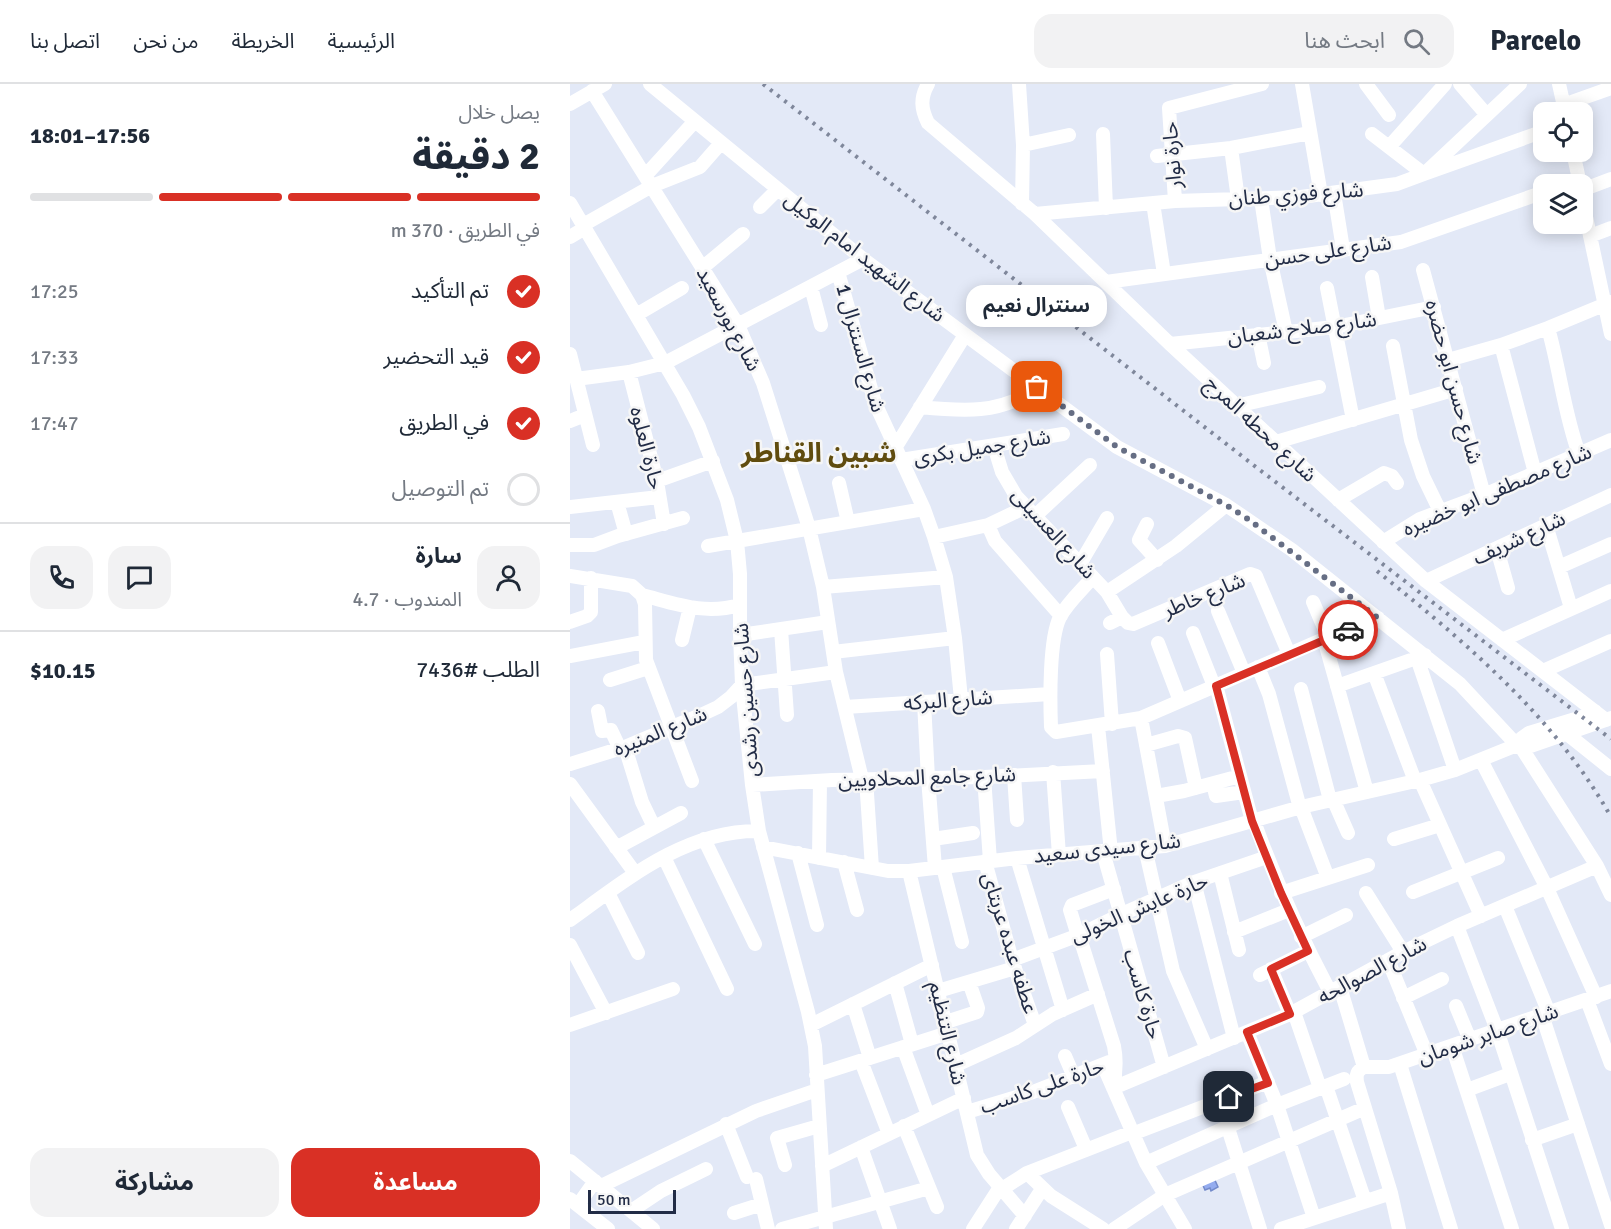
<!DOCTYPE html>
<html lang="ar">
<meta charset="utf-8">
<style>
body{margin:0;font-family:Signika,"Noto Sans Arabic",sans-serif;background:#f2f2f3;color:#1f2937;direction:rtl;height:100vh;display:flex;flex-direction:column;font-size:22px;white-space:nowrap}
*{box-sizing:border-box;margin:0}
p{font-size:20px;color:#747a83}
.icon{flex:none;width:33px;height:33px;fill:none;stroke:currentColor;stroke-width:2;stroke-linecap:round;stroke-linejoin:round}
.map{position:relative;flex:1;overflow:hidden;direction:ltr}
.panel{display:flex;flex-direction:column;background:#fff;width:570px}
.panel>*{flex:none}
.controls{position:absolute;left:963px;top:18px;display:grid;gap:12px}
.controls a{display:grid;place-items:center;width:60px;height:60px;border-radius:12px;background:#fff;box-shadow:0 3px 15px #0003;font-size:30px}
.scale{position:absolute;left:18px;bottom:15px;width:88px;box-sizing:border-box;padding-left:6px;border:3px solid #222c46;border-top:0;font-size:16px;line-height:21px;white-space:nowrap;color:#222c46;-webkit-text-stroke:4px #f6f6f6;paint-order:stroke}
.pin{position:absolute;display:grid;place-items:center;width:51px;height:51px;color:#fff;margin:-26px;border-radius:12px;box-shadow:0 3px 9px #0006}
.courier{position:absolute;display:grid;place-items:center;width:60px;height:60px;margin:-30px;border:4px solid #d93025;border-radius:50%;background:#fff;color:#222;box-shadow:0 2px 8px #0007}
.bubble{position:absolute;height:42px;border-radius:18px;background:#fff;box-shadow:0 3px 15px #0003;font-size:20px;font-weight:700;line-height:42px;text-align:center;direction:rtl}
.overview em{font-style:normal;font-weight:700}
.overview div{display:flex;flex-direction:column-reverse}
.overview{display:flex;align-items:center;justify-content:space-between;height:102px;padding:0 30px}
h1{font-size:39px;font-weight:700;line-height:45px}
.bar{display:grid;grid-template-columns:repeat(4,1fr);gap:9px 6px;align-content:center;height:72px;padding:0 30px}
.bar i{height:8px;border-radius:4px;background:#e0e1e3}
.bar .active{background:#d93025}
.bar p{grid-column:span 4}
.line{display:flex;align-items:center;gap:15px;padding:0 30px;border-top:2px solid #e0e1e3}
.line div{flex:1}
.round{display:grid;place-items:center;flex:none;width:63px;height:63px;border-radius:18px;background:#f2f2f3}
ol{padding:0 30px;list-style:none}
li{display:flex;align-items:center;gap:18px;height:66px}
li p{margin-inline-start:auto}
li .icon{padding:6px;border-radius:50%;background:#d93025;color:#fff;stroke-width:4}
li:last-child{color:#747a83}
li i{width:33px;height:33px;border:3px solid #e0e1e3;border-radius:50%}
.primary-button{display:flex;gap:12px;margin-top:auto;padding:12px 30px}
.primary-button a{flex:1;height:69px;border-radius:18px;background:#d93025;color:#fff;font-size:24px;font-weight:700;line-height:69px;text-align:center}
.primary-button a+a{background:#f2f2f3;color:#1f2937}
header{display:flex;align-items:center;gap:36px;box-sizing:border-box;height:84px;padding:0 30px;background:#fff;border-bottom:2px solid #e0e1e3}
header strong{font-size:28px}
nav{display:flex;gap:33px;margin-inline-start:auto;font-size:21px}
.search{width:420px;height:54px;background:#f2f2f3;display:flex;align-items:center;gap:15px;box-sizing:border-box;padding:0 21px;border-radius:18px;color:#747a83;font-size:22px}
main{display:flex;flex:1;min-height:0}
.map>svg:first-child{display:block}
</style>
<header>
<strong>Parcelo</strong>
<div class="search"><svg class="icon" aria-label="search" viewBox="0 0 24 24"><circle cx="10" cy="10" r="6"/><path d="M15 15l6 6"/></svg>ابحث هنا</div>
<nav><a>الرئيسية</a><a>الخريطة</a><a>من نحن</a><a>اتصل بنا</a></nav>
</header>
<main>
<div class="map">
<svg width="1041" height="1145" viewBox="0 0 1041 1145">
<rect width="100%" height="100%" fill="#e3e9f7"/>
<path fill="#94acef" stroke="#738aca" stroke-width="1.5" d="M643,1092L648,1103L641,1107L640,1104L635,1106L631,1097Z"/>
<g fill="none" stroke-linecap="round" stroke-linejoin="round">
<path stroke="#fff" stroke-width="14" d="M80,0L293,175L547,363L656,421L722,466L890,600L945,659
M358,0C350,14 351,25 358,39L465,130L600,260L856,497L1036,636
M449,0L453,61L452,120
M732,0L751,111
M796,0L819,31
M890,0L916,30
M989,0L995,27
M22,7L168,241L193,299L239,444L253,503L266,588L292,695
M0,20L35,0
M993,21L1041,4
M533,50L536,124
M802,50L854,90L974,47
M453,61L499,51
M819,63L875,0
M661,64L668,115
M1003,68L1010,100
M587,72L661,64L740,49
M75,92L125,37
M994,100L1009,95
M1012,106L1041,95
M764,109L773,165
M1012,114L1041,250
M691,115L700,175L716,248
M605,117L599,24L692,0
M0,119L113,311L129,343L157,416L167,457L170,490V551L172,601L182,701L189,747L238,928L245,962L256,1145
M583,119L594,190
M190,123L208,105
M465,130L605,117L731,113L827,100L854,90L950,0
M13,141L82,102L130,83L151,59
M1020,152L1041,144
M0,153L15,144
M132,184L173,150
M853,186L914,411
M268,188L305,319L354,425L364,453L376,493L385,554L391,615
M802,193L809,234
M536,198L831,158L974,108
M241,203L251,241
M757,204L783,336
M66,231L112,204
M978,244C990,286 994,329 1009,370
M688,250L694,279
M600,260L765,243L864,223
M931,261L965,389
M823,262L841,356L853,392L870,427
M0,270L23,361
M878,276L931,261L978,244L1041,218
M59,288L87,397L94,440
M6,295L59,288L95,279L293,175
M666,322L749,303
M350,323C390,327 433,331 467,303
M0,337L15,331
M706,358L886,305
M424,362L432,388L446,412L537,508L552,533
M325,364L395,251
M331,376L493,350
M87,397L143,377
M269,399L278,438
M768,416L814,389L822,392L827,399
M47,418L56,450
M0,423L89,413
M465,432L520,381
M577,440L569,456L587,476
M418,441L425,457L491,532
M976,441L1001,524
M364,453L418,441L456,423
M813,458L850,435L914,411L1041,356
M0,461H24L48,452L113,434
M138,462L354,425
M927,465L938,504
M510,480L537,434
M989,483L1041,460
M0,492L62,502L72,511L75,520L76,576L122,697
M523,493C512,506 498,518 490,533C479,555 480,617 481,643L486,648L571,634L754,555L808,534
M856,497L1041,411
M253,503L376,493
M537,508L606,462L656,421
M72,511C107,520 134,531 170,521
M743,518L758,553
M648,527L674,589
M0,538L17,532L21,528V494
M540,539L552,533L558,539L563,540L680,490L686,492L688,497L719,570
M211,545L217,631
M623,549L644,602
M170,551L258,538
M754,555L797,708
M112,556L120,523
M932,556L1041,507
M588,559L610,617
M263,568L385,554
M537,570L542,640
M0,572L74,558
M847,574L885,686
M688,583L699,610L730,724
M973,587L1041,557
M804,589L845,697
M40,596L78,584
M646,601L682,737
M767,602L855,571
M731,605L760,716
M354,618L358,694L365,784
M275,623L480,610
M28,627L32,647L41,646L50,665
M571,634L595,762
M528,642L541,768
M996,649L1041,685
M576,661L608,652L615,654L626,704
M55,663L72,718L84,743
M942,663L952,654L959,649L1012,633L1025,627
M951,663L1027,782L1041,811
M911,676L977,804L1026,913
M0,680L55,663L133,630L148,623L161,613L172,601L266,588
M483,688L489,771
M444,691L447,736
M414,693L420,777
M296,695L302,784
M850,696L911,832
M0,700L65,789
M643,700L646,712L674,708
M182,701L262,696L414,693L533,687
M586,712L614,707L670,692
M763,715L778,749
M731,723L758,794
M684,737C705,796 731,853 760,908
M134,755L185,860
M363,755L403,749
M824,755L870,741
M193,763L318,787H339L447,774L595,762L731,723L850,696L885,686L942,663H958L1041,634
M46,764L111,729
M575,764L603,887L637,965
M533,768C554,840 573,911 594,983
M228,769L247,841
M94,773L157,905
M249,774L250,697
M447,774L493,926
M415,777L442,876L465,941
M274,778L287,826
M373,783L392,858
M339,787L407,1071L419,1090L455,1132
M650,789L669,866
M624,798L664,954
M843,808L928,774
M38,809L68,869
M711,809L798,781
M796,809L833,868
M935,822L979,929
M0,836C57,795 116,746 189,747
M887,842L927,946L992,1145
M664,848L719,826
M509,851L544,962C547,977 546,989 543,1004
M508,852L500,826L502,821L544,805
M731,853L776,831
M0,861L36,929
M442,876L509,851L552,830L624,798L697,773
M818,876L857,971
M701,885L720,930
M690,891L738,867
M325,899L342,960
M770,903L794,983
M368,907L445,884
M833,914L872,895
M1017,916L1041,980
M283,920L300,974
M886,922L900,956
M724,928L750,1004
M972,931L1041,1141
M376,938L407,928L408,924L399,898
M0,941L103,905
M241,941L362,881
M677,948L707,1021L744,1134
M882,962L942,1145
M333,963L358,1031
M495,972L504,993
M291,977L319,1050
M830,980L881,1145
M386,981L446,954L483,930L528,910
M533,981L576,1079L615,1145
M794,983H819L1041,907
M794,983C787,987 786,990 787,998L821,1109L829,1145
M246,991L378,949
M756,1002L795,1117
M543,1004L720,930L833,868L887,842L1027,782
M897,1006L940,990
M498,1023L516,1065
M397,1028L463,1008L539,978
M156,1040L177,1093
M334,1042L367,1123
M658,1044L690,1145
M562,1050L698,998
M962,1056L1008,1040
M291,1063L320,1145
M0,1077L83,1145
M576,1079L707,1021L774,995
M215,1081L207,1054L249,1042
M252,1082L394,1014
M457,1089L481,1112L533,1145
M186,1095L198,1145
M31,1102L186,1027L247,1006
M432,1105L457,1089L562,1048
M0,1115L38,1145
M8,1121L25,1097
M61,1127L91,1107L136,1085
M164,1129L192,1120
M212,1145L359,1104
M403,1145L430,1103
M446,1145L472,1105
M544,1145L595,1111L795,1024
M711,1145L821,1109"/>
<path stroke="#7f879b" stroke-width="4" stroke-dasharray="3 6" stroke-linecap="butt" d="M193,0L686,383L1041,655
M807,487C895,558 985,633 1041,733"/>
</g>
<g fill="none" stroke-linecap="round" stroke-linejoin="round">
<path stroke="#666e84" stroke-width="6" stroke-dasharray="0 10.8" d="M467,303L547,363L656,421L678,435L808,534L778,546"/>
<path stroke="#d93025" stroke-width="8" d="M659,1013L698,999L677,948L720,930L701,885L738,867L711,809L682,737L646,602L778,546"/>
</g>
<g text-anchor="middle" stroke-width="5" stroke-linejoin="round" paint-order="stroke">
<g font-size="21" fill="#222c46" stroke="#f6f6f6">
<text transform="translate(602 71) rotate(-94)" y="7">حارة نوار</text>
<text transform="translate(726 110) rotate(-4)" y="7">شارع فوزي طنان</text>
<text transform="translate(758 167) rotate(-8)" y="7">شارع على حسن</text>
<text transform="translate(295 173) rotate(38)" y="7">شارع الشهيد امام الوكيل</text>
<text transform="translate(159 235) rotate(62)" y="7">شارع بورسعيد</text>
<text transform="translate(732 244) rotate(-7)" y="7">شارع صلاح شعبان</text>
<text transform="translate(291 264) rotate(74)" y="7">شارع السنترال 1</text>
<text transform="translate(884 298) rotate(75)" y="7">شارع حسن ابو حضره</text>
<text transform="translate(691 345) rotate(43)" y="7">شارع محطه المرج</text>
<text transform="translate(412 363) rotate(-9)" y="7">شارع جميل بكرى</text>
<text transform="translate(77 364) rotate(76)" y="7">حارة العلوه</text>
<text transform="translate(927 406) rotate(-23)" y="7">شارع مصطفى ابو خضيره</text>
<text transform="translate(484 449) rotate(48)" y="7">شارع العسيلى</text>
<text transform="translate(949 454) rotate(-25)" y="7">شارع شريف</text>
<text transform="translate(634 511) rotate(-22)" y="7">شارع خاطر</text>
<text transform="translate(176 616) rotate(-94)" y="7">شارع حسين رشدى</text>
<text transform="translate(378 616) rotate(-4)" y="7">شارع البركه</text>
<text transform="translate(90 647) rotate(-22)" y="7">شارع المنيره</text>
<text transform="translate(357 693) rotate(-2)" y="7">شارع جامع المحلاويين</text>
<text transform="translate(537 764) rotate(-6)" y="7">شارع سيدى سعيد</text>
<text transform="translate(569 824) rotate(-23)" y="7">حارة عايش الخولى</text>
<text transform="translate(440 859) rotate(73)" y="7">عطفه عبده عربتاى</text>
<text transform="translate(802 886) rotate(-28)" y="7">شارع الصوالحه</text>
<text transform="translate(573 910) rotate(74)" y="7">حارة كاسب</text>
<text transform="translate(378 949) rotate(77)" y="7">شارع التنظيم</text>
<text transform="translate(918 950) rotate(-19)" y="7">شارع صابر شومان</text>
<text transform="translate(472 1002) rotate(-19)" y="7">حارة على كاسب</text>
</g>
<g font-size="27" font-weight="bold" fill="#604c0e" stroke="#f6f6f6">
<text x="249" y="378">شبين القناطر</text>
</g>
</g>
</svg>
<div class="controls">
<a><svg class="icon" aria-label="locate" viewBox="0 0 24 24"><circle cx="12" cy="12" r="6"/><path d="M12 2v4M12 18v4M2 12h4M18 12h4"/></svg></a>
<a><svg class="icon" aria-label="layers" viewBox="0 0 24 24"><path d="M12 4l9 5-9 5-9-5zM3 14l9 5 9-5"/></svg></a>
</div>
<div class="scale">50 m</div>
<div class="pin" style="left:467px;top:303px;background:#ea580c"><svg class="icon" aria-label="bag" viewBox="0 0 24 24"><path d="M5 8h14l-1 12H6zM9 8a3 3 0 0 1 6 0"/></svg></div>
<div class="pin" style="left:659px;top:1013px;background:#1f2937"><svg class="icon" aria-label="home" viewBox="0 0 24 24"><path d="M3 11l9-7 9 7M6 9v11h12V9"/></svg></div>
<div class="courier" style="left:778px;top:546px"><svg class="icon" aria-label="car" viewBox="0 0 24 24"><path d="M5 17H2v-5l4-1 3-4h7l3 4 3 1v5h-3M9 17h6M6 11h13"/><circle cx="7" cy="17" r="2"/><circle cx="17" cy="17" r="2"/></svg></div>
<div class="bubble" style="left:396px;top:201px;width:141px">سنترال نعيم</div>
</div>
<section class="panel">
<div class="overview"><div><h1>2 دقيقة</h1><p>يصل خلال</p></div><em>17:56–18:01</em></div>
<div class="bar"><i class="active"></i><i class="active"></i><i class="active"></i><i></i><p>في الطريق · 370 m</p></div>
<ol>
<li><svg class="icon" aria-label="check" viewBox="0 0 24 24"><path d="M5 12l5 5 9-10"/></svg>تم التأكيد<p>17:25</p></li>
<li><svg class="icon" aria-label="check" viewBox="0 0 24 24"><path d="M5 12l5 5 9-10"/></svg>قيد التحضير<p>17:33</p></li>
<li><svg class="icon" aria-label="check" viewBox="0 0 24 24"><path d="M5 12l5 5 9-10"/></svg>في الطريق<p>17:47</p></li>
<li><i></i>تم التوصيل</li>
</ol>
<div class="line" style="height:108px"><a class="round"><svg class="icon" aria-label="person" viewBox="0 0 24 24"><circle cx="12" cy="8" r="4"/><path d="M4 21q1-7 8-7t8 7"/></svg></a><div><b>سارة</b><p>المندوب · 4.7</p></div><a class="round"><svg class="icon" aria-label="chat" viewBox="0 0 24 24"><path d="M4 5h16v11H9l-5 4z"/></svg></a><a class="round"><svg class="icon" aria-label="phone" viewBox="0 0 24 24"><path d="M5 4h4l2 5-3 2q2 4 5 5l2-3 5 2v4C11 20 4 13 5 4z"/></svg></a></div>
<div class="line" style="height:78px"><div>الطلب #7436</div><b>$10.15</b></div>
<div class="primary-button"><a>مساعدة</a><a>مشاركة</a></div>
</section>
</main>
